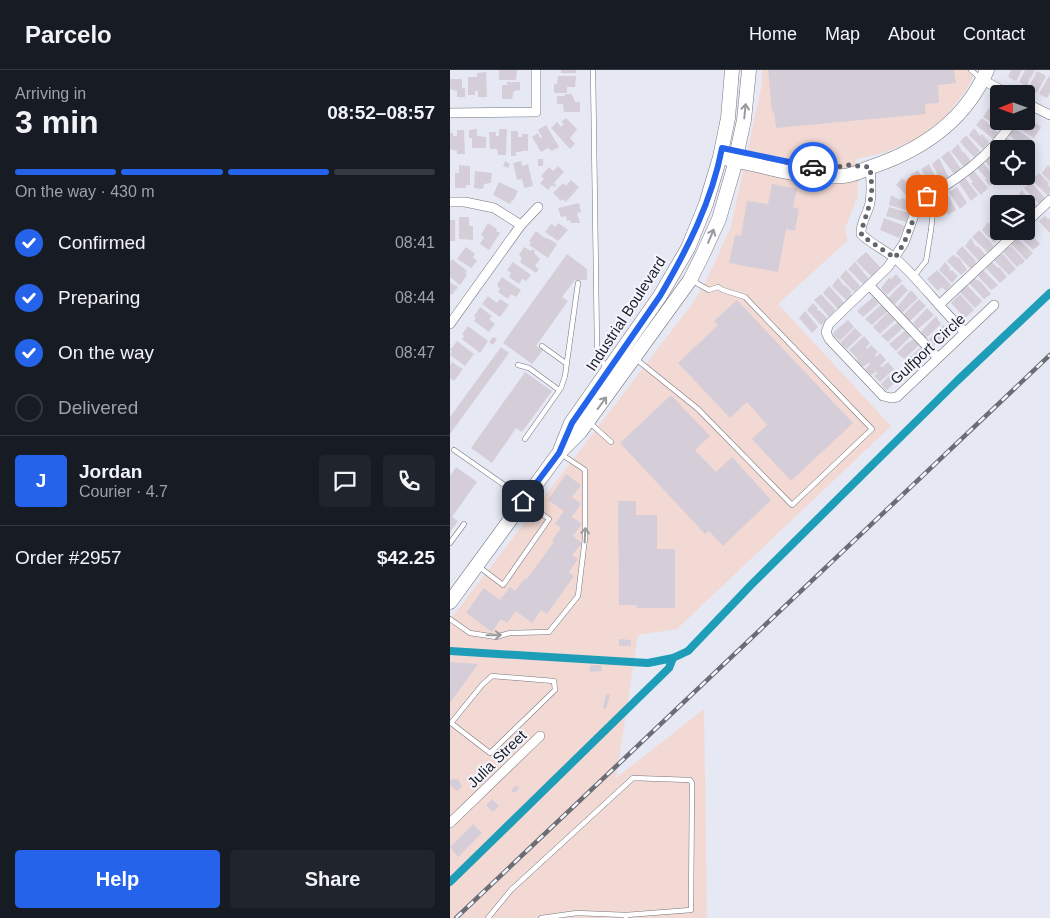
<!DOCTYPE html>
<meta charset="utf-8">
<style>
body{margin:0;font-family:Arial,sans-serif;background:#20242c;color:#f1f3f6;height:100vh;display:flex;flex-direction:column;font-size:19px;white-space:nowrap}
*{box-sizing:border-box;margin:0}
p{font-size:16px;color:#9ea1a6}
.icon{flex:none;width:28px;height:28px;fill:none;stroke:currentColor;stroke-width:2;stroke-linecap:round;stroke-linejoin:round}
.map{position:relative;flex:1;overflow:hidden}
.details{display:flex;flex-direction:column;background:#171b24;width:450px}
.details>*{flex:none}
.needle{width:32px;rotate:269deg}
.fabs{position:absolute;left:540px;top:15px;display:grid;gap:10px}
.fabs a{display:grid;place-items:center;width:45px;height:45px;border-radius:5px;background:#171b24;box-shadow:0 2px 12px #0003;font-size:25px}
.pin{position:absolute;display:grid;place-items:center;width:42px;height:42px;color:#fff;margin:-21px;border-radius:10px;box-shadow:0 2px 8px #0006}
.courier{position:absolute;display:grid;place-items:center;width:50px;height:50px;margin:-25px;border:4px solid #2563eb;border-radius:50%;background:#fff;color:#222;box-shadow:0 1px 6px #0007}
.overview em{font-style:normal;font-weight:600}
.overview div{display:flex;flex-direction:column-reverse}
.overview{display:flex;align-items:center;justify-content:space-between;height:85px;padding:0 15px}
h1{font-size:32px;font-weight:600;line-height:38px}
.bar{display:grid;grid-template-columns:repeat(4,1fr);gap:8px 5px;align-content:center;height:60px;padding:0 15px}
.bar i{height:6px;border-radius:4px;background:#363941}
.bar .selected{background:#2563eb}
.bar p{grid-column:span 4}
.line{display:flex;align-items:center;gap:12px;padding:0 15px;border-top:1px solid #363941}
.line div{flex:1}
.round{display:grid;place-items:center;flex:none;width:52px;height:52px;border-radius:5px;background:#20242c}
ol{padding:0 15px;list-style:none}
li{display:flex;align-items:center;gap:15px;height:55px}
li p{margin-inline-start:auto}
li .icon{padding:5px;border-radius:50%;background:#2563eb;color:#fff;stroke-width:4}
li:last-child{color:#9ea1a6}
li i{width:28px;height:28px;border:2px solid #363941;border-radius:50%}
.button{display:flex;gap:10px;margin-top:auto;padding:10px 15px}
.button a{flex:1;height:58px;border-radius:5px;background:#2563eb;color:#fff;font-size:20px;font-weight:600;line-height:58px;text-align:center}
.button a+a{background:#20242c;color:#f1f3f6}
header{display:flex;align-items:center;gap:30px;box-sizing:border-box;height:70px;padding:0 25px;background:#171b24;border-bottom:1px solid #363941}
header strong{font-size:24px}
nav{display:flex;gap:28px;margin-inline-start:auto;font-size:18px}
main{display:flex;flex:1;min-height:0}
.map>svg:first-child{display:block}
</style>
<header>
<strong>Parcelo</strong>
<nav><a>Home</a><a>Map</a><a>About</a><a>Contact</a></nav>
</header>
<main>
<section class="details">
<div class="overview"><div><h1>3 min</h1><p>Arriving in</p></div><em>08:52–08:57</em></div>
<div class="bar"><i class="selected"></i><i class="selected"></i><i class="selected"></i><i></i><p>On the way · 430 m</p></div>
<ol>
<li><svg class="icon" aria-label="check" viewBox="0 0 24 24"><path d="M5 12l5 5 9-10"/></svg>Confirmed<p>08:41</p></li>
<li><svg class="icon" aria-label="check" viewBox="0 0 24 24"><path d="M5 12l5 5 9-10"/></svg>Preparing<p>08:44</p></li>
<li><svg class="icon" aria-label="check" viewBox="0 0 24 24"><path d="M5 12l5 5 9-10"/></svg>On the way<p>08:47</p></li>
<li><i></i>Delivered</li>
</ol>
<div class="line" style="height:90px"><b class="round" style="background:#2563eb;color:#fff">J</b><div><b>Jordan</b><p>Courier · 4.7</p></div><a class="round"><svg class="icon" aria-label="chat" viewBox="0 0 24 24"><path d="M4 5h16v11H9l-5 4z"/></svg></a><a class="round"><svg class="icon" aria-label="phone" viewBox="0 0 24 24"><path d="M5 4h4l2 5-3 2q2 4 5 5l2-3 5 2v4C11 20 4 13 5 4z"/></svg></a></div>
<div class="line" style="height:65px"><div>Order #2957</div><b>$42.25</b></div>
<div class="button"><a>Help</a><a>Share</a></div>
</section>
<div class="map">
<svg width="600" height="848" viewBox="0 0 600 848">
<rect width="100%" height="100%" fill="#e6e8f4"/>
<path fill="#f3d9d3" d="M312,0H526L517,19L494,48L465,70L433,83L406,89L408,113L407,128L395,159L398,170L328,234L441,356L227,559L188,565L166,708L254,639L257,848H0V550L245,230L257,209L281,157L312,14Z"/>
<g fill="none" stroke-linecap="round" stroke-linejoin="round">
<path stroke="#1d9db7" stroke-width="8" d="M0,581L198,593L223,588L238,581L301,515L507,311L600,223
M0,812L219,598L223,588"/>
</g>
<path fill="#d5ced8" d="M49,0H67L66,10H49Z
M111,0H126V3H111Z
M318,0H504L506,13L488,15L489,33L475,34L476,44L326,58L324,41L322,42Z
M561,0H572L566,11L558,7Z
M575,0H585L581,8L580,7L577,17L569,12Z
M587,1L596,6L587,23L578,19Z
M36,2L37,27H28V21H25V25H18V7H27V3Z
M108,6H126L125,17H117V23H104V14H107Z
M599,6L600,7V23L597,28L589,24Z
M0,9H12V18H15V27H7V21L0,19Z
M57,12H61L62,14V12H70V20L64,21L62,29H52V15H57Z
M115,24H122L125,32H130V42H114L113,34H107V26H115Z
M546,29L549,31V42L542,37Z
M539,38L549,45V51L556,53L552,59L533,47Z
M576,47L583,52L580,56L582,58L586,53L591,57L584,68L566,56L568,51H576Z
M116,48L127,59L120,68L125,74L120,79L101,58L107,52L111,57L114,54L111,52Z
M532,48L548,63L543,69L526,55Z
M96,55L109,77L102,81L98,78L91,82L82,67L88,63L90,68L92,67L88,60Z
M524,58L530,66L532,64L539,72L533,79L519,65Z
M564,58L582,70L577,79L559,65Z
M27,59V66L36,67V78H22V68H19V60Z
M49,59H57L56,85H48L47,79H40L39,62H46V66H49Z
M7,60H14L15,84H7V81L0,79V63H3V66H7Z
M61,61H68V67H72V64H78V81H71V82H66V86H61Z
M516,65L530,81V83L525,88L510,72Z
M557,68L570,79H558L552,73Z
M508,74L513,83L514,82L520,90V92L514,97L501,81Z
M549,77L551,79H549V87L544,83Z
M499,81L511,99L504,104L491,87Z
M541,85L549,93V106L535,91Z
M489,88L499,108L492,112L482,94Z
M88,89H93V96H88Z
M55,91L60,94L58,98L53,96Z
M71,91L72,96L78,94L83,116L74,118L72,109L67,110L63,93Z
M533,93L547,110L540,116L535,110L537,109L527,98Z
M479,94L489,114L481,118L471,99Z
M9,95L20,96V115H16V118H5V103H9Z
M598,95L600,97V112L592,103Z
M108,96L114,102L104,113L106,115L104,117L102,115L98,120L90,113L94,109L91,106L99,97L103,101Z
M468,100L472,107L470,108L471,110L473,109L477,120L470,124L460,105Z
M25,101L42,103L41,113L34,114L33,119L24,118Z
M524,101L538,118L531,125L523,116L521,113L523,112L518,105Z
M589,103L599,113L598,115L600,117V123L598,126L582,110Z
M452,108L467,121V124L462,130L446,115Z
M515,108L528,125L521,131L509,113Z
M121,110L129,117L116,132L113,129L111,131L103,123L113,113L116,116Z
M49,112L68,121L63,131L62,130L60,134L43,125Z
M581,112L595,128L589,134L574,118Z
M322,114L347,119L343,137L349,139L345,161L336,159L328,202L279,193L285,165L291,166L297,131L318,134Z
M507,117L517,133L510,139L499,122Z
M572,120L578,128L579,127L586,134L587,136L580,142L576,137V134H573L567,127Z
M496,121L506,140L498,145L494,138H496L489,127Z
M441,125L450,130L451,128L460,131V133H461L459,141L439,135Z
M129,133L131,142L127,143L130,153H121L120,150L117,151L116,146L111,147L108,138Z
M439,137L457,142L458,144L456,152L436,146Z
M546,145L549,148V161L540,152Z
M595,146L598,149L600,148V163L589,151Z
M9,147H19V156H23V170L9,169Z
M434,148L455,156L449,168L430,160Z
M0,150H5V171H0Z
M538,152L543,158L542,159L543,160L545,159L551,166L544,173L532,160Z
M38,153L47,159L46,161L50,163L39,180L30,174L34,167L31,165Z
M108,153L118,160L108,171L95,162L101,154L106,157Z
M529,160L543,175V178L538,183L522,167Z
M86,161L96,169L97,168L107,174L98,188L79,175L81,172L79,171Z
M549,161H561L554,166Z
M574,161H578L590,174L583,180L569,166Z
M521,168L526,177L528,176L534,183L535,185L529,191L515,176Z
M567,168L583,183L576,190L561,174Z
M512,176L526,191L525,192L526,193L521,199L506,183Z
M558,176L560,178L561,176L575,191L571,195L570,194L567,197L553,182Z
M16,177L25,184L23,187L27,191L21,198L7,189Z
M74,177L81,181L82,179L85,181L84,183L90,189L85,196L89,199L86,203L70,192L72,188L69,185Z
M416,182L430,197L422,207L406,191Z
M117,184L137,199V210H125L112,227L118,231L86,276L93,280L82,294L53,273Z
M550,184H553L566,199L559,205L544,190Z
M503,185L510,189L517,200L511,205L497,191Z
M2,189L17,201L15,204L17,205L10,215L0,207V192Z
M541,191L547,197L550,198L557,207L550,213L535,197Z
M63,192L81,205L76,211L72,209L69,214L59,207L61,203L57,200Z
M405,192L419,209L414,215L398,199Z
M495,192L500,198L499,199L501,201L502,200L508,206L502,213L489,200Z
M396,200L410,216L404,222L390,207Z
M487,200L501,215L496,221L492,217L488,221L477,209Z
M533,200L548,215L543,219L541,220L528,206Z
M446,204L452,211L437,225L431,219L432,217L439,208L441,209Z
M52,207L71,220L66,227L61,224L58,229L48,222L50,219L47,215Z
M388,208L394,216L395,215L402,222L400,224L402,225L397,231L382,216Z
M524,208L531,212L541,224L534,229L519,213Z
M0,212L8,217L2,225L0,224Z
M452,214L458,220L445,234L438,228Z
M379,216L393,231L394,234L388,239L373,223Z
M516,216H518L532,231L525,238L510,222Z
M460,221H462L468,228L452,243L447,237Z
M371,224L385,239V241L379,247L364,230Z
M510,224L524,240L515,248L501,233Z
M38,226L47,233L50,229L59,235L50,247L32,234Z
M423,227L429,233L413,247L407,241Z
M469,229L476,236L460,251L454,245L455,243Z
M287,230L403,353L341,411L302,369L317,355L297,332L280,348L228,293L268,255L264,251Z
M363,233L368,238L367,239L368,241L369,240L376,247L377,250L371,255L357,240Z
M432,234L438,241L422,255L415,249Z
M30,237L42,246L39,249L45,254L39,262L24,251L26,248L24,246Z
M477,238L484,245L468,259L463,253Z
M355,241L368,257L362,263L349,248Z
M437,243H440L446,249L430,264L423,257Z
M486,246L491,254L476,268L471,262Z
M398,250L404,257L390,271L383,265L384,262Z
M449,251L454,257L438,272L431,266Z
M493,255L500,262L497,264L498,266L489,274L488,273L484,275L479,269Z
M18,256L38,271L30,283L12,269L14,266L12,264Z
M405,258L412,265L397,279L391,274V272Z
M456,260L461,266L446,281L439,274Z
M414,266L420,273L416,277L417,279L421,275L428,282L425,285L426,287L430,283L436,290L430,296L432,297L438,292L444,299L430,312L424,306L428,303L426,302L421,305L415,299L420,294L419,293L412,297L407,291V288L399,280Z
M43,267L47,269L43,275L39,272Z
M464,269L470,274L454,289L447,283L457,273Z
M7,271L24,284L15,296L0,285L2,281L0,280Z
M51,277L59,283L0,364V347Z
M471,277L477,283L464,296L461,297L456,291Z
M2,292L13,299L4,311L0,308V295Z
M445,300L452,306L436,321L431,314Z
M75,302L102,321L72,362L66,358L42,393L21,378Z
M221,325L260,366L245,380L266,402L282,387L321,430L273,476L259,461L255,464L170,373Z
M6,397L27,412L2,447L8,451L0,462V406Z
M116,404L131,415L122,427L131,434L122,447L132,454L123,466L132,473L122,485L128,489L119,502L124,506L97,544L91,540L82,553L66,541L57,553L51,549L42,562L16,543L34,518L50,530L60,517L65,521L75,508L76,510L104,472L102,470L111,458L105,454L114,441L98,430Z
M168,431H186V445H207V479H225V538H187L186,535H169Z
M169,569L181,570V576H169Z
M0,592L28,594L0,633Z
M140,595H151L152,601L140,602Z
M156,624L160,625L156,639L153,638Z
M4,708L6,710L8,709L12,717L7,721L0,715V711Z
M66,715L69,718L64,723L61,720Z
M42,729L49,736L43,742L36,735Z
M23,754L32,763L8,787L0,777Z"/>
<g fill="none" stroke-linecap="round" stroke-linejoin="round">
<g stroke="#747680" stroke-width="5.5">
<path id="lane" d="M143,0L147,275L149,285L156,298
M521,0L530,8
M464,206L476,191L481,160L483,141L477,126
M92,276L117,294
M186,289L248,339L342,435L422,359L295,227L273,220L268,217L259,220L241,210
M68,295L79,298L109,320
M140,353L161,372
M75,369L111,318L115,306L128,213
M4,380L73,428
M0,473L14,454
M28,496L53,515L99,449L76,433
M0,549L20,563L46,567L60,563L99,562L128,526L135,468V400L111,384
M0,653H1L40,683L105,620L104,611L42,606L32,615L1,653
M38,848L61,820L183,708L240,710L242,713L241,840L176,845V848
M91,848L127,843L176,845"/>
</g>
<g stroke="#747680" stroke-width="10">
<path id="street" d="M533,10L558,24
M576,33L600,45
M0,43L86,42V0
M420,97C421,109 422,121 420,133C418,143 410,153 411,164C421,174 435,180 446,189C471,211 490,239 515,262
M0,132H15L44,138L71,155
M576,153L600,130
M420,216L488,288
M489,235L568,161
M544,235L447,327L441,328L433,326L379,269L376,262L379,254L438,197L454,173L469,131C506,111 540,87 563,51
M0,254L71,155L88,137
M0,753L90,666"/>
</g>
<g stroke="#747680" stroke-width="15">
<path id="secondary" d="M279,89C307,94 336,104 365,106C376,106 393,108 403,104C410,102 417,98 424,96C473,79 516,49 537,0
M111,378L121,353L210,226L238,178L256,134L270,87L278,48L282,0
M0,532L109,383L130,362L240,210L253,184L269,149L283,101L294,50L299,0"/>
</g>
<use href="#lane" stroke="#fff" stroke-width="4.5"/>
<use href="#street" stroke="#fff" stroke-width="9"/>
<use href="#secondary" stroke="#fff" stroke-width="14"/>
<g stroke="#6b6d74" stroke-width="4.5">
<path id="rail" d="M6,848L600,285"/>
</g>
<use href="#rail" stroke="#f4f6ff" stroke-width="2.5" stroke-dasharray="8" stroke-linecap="butt"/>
</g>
<defs><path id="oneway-shaft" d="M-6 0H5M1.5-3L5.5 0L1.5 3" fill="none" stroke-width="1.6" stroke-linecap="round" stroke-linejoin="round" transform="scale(1.25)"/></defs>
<g stroke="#999a9c">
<use href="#oneway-shaft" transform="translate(295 41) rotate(-84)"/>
<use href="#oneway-shaft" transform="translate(261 166) rotate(-67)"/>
<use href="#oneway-shaft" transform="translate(152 333) rotate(-54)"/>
<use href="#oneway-shaft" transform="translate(135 465) rotate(-87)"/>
<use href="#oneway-shaft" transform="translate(44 565) rotate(-1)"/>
</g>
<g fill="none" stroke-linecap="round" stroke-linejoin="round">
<path stroke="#63656c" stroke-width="5" stroke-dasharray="0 9" d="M363,97L381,98L398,95L420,97L422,118L420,133L411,162L412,166L445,188L454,173L462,153L465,137L469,131L477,126"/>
<path stroke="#2563eb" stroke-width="6" d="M73,431L109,383L122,353L210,226C237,180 262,131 272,78L363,97"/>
</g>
<g text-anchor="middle" stroke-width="4" stroke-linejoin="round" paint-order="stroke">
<g font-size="15" fill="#1d1e22" stroke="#f4f6ff">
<text transform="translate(176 244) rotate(-57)" y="5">Industrial Boulevard</text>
<text transform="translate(478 279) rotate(-43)" y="5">Gulfport Circle</text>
<text transform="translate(47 689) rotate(-44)" y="5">Julia Street</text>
</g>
</g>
</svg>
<div class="fabs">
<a><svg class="needle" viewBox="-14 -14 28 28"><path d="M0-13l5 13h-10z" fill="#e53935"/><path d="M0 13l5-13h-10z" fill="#9ea1a6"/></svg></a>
<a><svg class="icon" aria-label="locate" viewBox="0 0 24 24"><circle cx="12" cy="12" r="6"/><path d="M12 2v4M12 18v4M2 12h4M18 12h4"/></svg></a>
<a><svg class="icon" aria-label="layers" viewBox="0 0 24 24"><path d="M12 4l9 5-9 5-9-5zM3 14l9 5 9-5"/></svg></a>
</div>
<div class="pin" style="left:477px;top:126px;background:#ea580c"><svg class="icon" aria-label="bag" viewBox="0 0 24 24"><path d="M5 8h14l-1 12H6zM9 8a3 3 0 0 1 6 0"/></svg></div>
<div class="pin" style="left:73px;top:431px;background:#1f2937"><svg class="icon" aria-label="home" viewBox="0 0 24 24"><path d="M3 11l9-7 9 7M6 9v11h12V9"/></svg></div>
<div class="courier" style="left:363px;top:97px"><svg class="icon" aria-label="car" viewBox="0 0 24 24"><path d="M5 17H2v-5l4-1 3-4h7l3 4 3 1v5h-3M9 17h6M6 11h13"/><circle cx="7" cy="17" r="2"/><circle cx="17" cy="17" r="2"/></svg></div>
</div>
</main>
